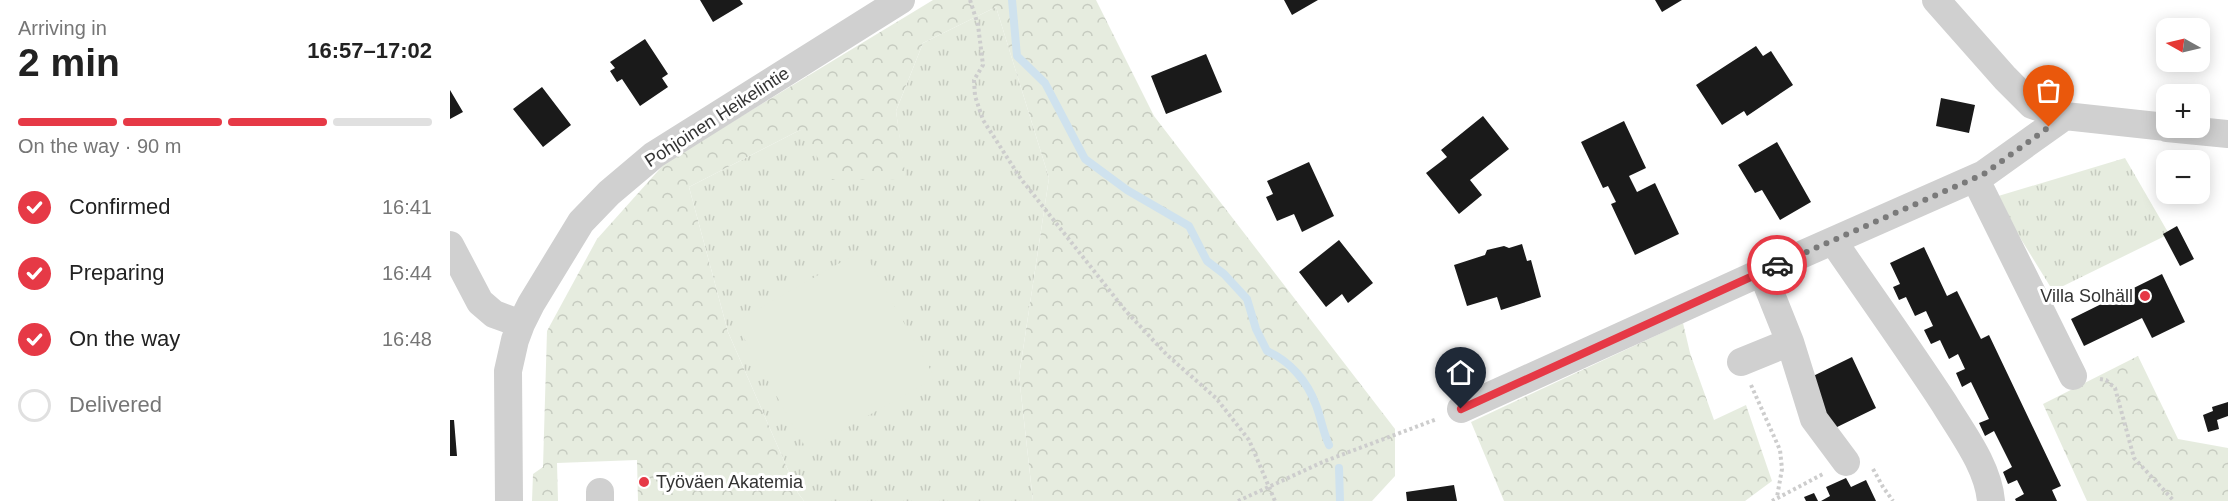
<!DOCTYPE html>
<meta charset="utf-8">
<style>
body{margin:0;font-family:Arial,sans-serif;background:#f2f2f2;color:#222;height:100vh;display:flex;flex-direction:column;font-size:22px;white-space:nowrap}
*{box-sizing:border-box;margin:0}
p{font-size:20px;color:#767676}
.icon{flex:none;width:33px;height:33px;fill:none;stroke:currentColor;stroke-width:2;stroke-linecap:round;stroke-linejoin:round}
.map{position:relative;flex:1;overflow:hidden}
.drawer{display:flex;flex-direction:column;background:#fff;width:450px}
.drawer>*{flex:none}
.needle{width:39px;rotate:278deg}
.tools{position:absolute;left:1706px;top:18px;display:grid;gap:12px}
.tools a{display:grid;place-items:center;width:54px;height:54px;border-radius:12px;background:#fff;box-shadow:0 3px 15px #0003;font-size:30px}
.pin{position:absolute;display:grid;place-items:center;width:51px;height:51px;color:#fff;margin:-62px -26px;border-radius:50% 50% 50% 0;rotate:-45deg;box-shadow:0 0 6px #0007}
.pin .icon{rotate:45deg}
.courier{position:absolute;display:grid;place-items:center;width:60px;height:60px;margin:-30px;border:4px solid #e63946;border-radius:50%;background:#fff;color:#222;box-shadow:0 2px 8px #0007}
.summary em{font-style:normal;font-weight:700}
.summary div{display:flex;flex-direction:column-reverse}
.summary{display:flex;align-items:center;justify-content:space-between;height:102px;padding:0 18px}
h1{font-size:39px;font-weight:700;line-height:45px}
.bar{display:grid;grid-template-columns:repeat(4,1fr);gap:9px 6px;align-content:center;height:72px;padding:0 18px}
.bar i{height:8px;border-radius:4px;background:#e0e0e0}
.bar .on{background:#e63946}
.bar p{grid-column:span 4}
ol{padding:0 18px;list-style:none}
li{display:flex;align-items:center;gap:18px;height:66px}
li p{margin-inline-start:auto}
li .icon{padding:6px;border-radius:50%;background:#e63946;color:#fff;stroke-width:4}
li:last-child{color:#767676}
li i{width:33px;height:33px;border:3px solid #e0e0e0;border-radius:50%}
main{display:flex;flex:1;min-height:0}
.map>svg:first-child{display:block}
</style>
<main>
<section class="drawer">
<div class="summary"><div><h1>2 min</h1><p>Arriving in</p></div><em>16:57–17:02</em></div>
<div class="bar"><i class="on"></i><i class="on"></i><i class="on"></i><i></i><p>On the way · 90 m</p></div>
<ol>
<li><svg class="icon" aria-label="check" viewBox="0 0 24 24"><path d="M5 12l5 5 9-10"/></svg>Confirmed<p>16:41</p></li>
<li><svg class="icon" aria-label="check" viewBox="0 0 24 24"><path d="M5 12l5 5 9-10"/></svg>Preparing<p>16:44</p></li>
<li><svg class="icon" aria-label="check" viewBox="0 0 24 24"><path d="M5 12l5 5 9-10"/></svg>On the way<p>16:48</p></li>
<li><i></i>Delivered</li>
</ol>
</section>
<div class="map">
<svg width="1778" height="501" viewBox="0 0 1778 501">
<defs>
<pattern id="grass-tufts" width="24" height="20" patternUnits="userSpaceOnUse" patternTransform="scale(1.5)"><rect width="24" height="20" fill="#e6ecdf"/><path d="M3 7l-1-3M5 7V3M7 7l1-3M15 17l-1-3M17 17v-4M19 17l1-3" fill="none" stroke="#c6cbc0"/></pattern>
<pattern id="forest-crowns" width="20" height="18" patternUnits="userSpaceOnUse" patternTransform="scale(1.5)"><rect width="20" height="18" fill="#e6ecdf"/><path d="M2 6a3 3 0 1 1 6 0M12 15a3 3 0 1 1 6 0" fill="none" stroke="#c6cbc0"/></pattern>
</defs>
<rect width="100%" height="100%" fill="#fff"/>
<path fill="url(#grass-tufts)" d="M546,7L599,178L569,376L583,501H354L348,493L278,332L239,187L350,130L455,179L446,111L473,43Z
M1675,158L1719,234L1603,291L1545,197Z"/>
<path fill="url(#forest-crowns)" d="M483,0H646L704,116L945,429V476L922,501H583L569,376L599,178L546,7L473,43L446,111L456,179L382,180L350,130L239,187L278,332L348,493L354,501H188L187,460L107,463L108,501H82L83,474L93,467L97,331L147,239L216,162Z
M1233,323L1240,353L1264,420L1296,405L1322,481L1295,501H1054L1021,422Z
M1688,356L1728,439L1778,448V501H1637L1593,404Z"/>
<path fill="#e6ecdf" d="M413,250L485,378L357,450L285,322Z"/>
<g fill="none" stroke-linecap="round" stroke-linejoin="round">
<path stroke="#cfe2ee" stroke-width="8" d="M562,0L567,56L595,83L635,159L677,190L739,226L757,261L774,274L797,299L806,329L817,351C840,361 857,381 866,405C871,418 873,432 879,445
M889,468L890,501"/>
</g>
<path fill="#1a1a1a" d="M250,0H290L293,4L263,22Z
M834,0H868L842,15Z
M1205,0H1232L1212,12Z
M195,39L218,74L212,78L218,87L190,106L172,79L167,82L160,71L165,68L160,62Z
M1306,46L1313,56L1321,51L1343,85L1297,116L1294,111L1272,125L1246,85Z
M756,54L772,92L716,114L701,76Z
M92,87L121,125L93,147L63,109Z
M0,90L13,112L0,119Z
M1491,98L1525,105L1519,133L1486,126Z
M1033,116L1059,149L1020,180L1032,195L1009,214L976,173L997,157L991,150Z
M1174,121L1196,168L1179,176L1187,192L1205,183L1229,234L1185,255L1161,204L1166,202L1158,186L1153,188L1131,142Z
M1327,142L1361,202L1330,220L1312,190L1305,193L1288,165Z
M859,162L884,216L852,232L844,214L827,221L816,197L823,194L817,181Z
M1727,226L1744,259L1730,266L1713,234Z
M889,240L923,283L898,303L892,294L876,307L849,272Z
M1072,244L1077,261L1081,260L1091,297L1051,310L1047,297L1017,306L1004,265L1035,255L1037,250L1054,246L1059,248Z
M1474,247L1497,296L1507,291L1531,339L1539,335L1611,486L1602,490L1607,501H1566L1565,499L1574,494L1567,480L1558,484L1553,472L1562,467L1544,431L1535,436L1529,423L1539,419L1521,382L1512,387L1506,373L1515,369L1508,354L1499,359L1490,340L1481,344L1474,330L1483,326L1476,311L1465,316L1456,297L1449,300L1443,287L1450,284L1440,263Z
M1712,274L1735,322L1702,338L1692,318L1634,346L1621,319Z
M1402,357L1426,408L1381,430L1357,379Z
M1778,402V416L1767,420L1769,429L1758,432L1753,415L1763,411L1762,407Z
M0,420H4L7,456H0Z
M1396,478L1401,487L1416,480L1426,501H1371L1380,496L1376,487Z
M1004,485L1007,501H957L956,492Z
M1364,493L1368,501H1356L1354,497Z"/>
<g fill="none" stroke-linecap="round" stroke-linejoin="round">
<path stroke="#cdcdcd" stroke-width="4" stroke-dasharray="3 3" stroke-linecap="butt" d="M520,0L528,25L533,65L524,80L525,96L533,120L571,179L675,310L717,355L766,398L799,440L825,501
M1650,379L1656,380L1665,388L1684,458L1724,501
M1301,385L1330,450L1332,469L1327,497
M1423,469L1433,487L1443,501
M788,501L875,461L987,419
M1322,501L1373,474"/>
<path stroke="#d0d0d0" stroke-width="28" d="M1486,0L1555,78L1582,105L1615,116L1716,127
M1717,128L1778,134
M1525,178L1623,376
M1383,241C1420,295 1458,348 1494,403C1512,433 1538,466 1541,501
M0,245L30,302L44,314L71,324
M1340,342L1364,419L1396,462
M1291,362L1340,342L1312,272
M1011,409L1312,272L1534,174L1615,116
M150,492V501
M59,501L58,371L65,340L71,324L81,304L131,222L159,193L204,155L451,0"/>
</g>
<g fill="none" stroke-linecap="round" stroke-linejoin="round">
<path stroke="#7a7a7a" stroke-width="6" stroke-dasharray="0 10.8" d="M1327,265L1534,174L1599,127"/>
<path stroke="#e63946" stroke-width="8" d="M1011,409L1327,265"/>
</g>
<g fill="#e63946" stroke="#fff" stroke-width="2">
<circle cx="1695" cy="296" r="6"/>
<circle cx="194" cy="482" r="6"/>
</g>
<g text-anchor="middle" stroke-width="6" stroke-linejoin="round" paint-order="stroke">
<g font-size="18" fill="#333" stroke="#fff">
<text transform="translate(267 117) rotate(-33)" y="6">Pohjoinen Heikelintie</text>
</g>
<g font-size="18" fill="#333" stroke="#fff" text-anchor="end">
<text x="1683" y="302">Villa Solhäll</text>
<text x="206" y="488" text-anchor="start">Työväen Akatemia</text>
</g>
</g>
</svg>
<div class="tools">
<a><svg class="needle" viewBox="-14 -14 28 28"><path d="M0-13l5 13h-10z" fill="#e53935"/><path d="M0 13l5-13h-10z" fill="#767676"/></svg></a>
<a>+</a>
<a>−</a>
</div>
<div class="pin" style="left:1599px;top:127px;background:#ea580c"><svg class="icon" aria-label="bag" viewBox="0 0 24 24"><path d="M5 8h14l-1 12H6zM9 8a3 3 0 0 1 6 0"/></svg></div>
<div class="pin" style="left:1011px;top:409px;background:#1f2937"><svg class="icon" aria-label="home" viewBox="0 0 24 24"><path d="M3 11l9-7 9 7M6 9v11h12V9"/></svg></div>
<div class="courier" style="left:1327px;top:265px"><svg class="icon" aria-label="car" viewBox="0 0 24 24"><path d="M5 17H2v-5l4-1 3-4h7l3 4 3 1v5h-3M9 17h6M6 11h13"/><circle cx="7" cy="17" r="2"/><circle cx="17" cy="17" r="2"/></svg></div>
</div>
</main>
